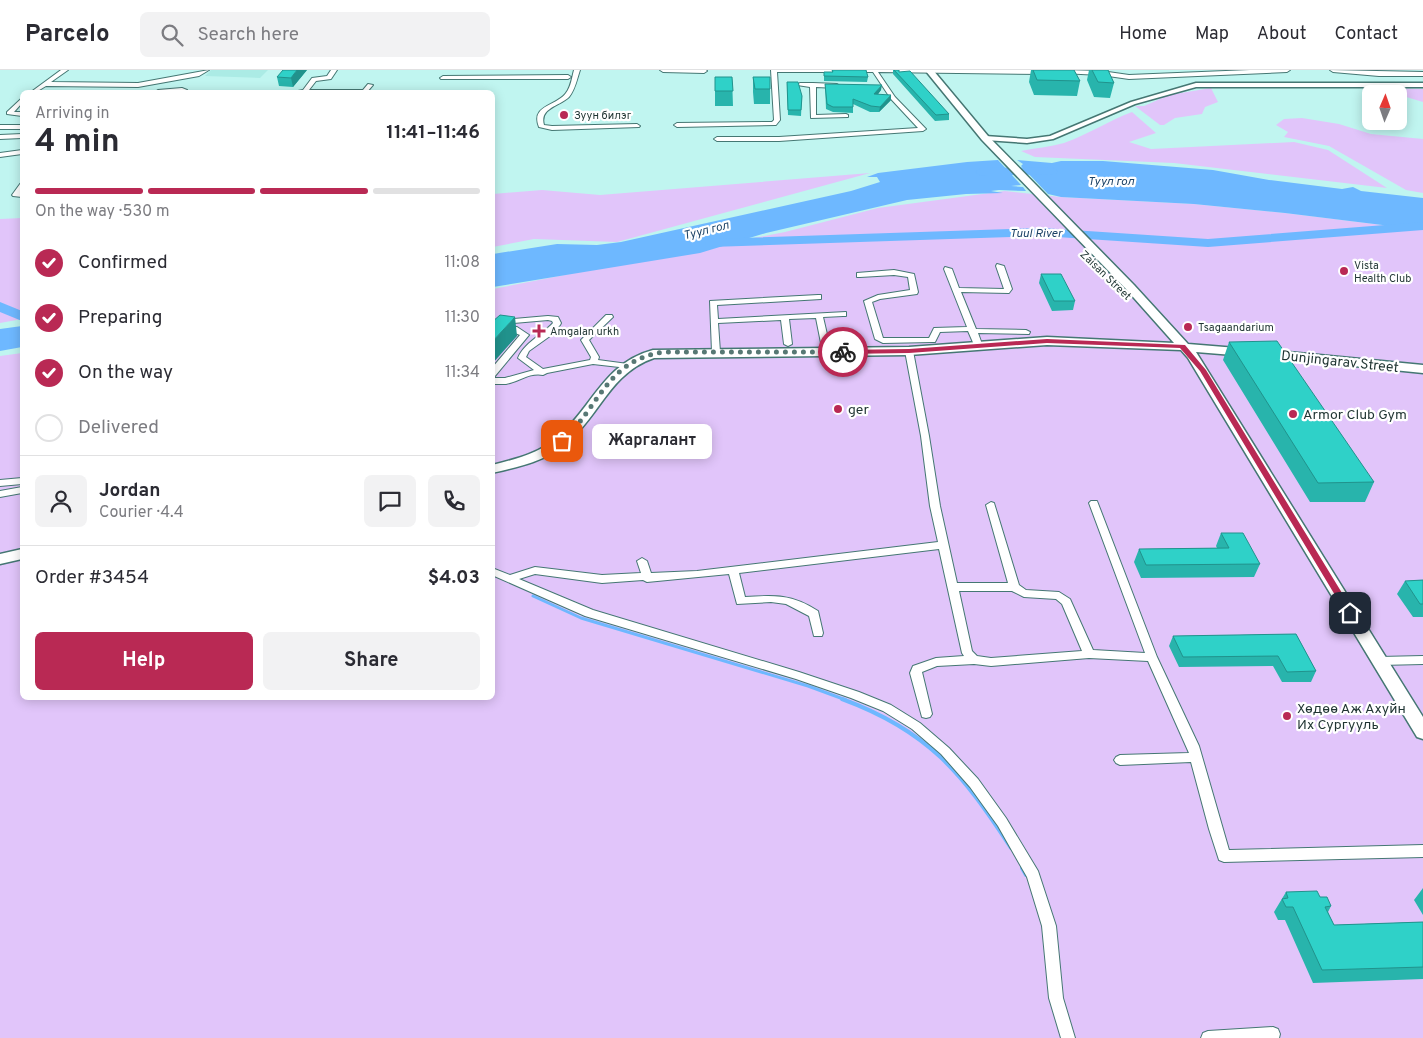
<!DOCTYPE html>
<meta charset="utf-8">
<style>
body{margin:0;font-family:Overpass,sans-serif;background:#f2f2f3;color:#2b2b33;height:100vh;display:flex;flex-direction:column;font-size:19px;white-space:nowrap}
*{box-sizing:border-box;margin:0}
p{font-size:16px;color:#7c7c81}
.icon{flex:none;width:28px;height:28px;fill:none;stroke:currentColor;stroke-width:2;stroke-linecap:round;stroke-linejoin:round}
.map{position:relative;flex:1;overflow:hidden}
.panel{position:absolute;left:20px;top:20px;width:475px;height:610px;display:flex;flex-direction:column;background:#fff;border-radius:8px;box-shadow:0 2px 12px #0003}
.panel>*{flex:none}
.needle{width:32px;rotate:2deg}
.tools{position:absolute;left:1362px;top:15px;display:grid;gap:10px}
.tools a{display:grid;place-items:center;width:45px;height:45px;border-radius:8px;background:#fff;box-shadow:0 2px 12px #0003;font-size:25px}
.pin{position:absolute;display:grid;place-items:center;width:42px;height:42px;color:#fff;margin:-21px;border-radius:10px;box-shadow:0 2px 8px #0006}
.courier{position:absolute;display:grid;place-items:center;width:50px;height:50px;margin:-25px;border:4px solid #b92954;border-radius:50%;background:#fff;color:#222;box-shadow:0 1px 6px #0007}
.bubble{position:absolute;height:35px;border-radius:8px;background:#fff;box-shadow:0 2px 12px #0003;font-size:16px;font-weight:700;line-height:35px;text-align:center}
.overview em{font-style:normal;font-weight:700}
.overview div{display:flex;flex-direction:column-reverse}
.overview{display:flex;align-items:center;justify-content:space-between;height:85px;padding:0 15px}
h1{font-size:32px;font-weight:700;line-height:38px}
.bar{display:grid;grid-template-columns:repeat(4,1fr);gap:8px 5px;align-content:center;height:60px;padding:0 15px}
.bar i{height:6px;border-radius:4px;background:#e1e1e2}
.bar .current{background:#b92954}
.bar p{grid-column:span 4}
.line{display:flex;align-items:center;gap:12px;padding:0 15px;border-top:1px solid #e1e1e2}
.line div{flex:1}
.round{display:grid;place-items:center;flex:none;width:52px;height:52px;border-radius:8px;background:#f2f2f3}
ol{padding:0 15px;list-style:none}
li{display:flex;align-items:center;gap:15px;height:55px}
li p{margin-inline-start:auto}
li .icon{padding:5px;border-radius:50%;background:#b92954;color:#fff;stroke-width:4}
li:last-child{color:#7c7c81}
li i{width:28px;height:28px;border:2px solid #e1e1e2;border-radius:50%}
.cta{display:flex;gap:10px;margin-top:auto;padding:10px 15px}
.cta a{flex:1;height:58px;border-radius:8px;background:#b92954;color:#fff;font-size:20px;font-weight:700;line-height:58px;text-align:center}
.cta a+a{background:#f2f2f3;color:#2b2b33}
header{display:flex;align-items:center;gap:30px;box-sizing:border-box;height:70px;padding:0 25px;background:#fff;border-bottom:1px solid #e1e1e2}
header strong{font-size:24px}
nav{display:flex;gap:28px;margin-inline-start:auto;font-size:18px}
.search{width:350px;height:45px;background:#f2f2f3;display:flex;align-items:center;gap:12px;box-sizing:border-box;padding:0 18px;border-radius:8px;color:#7c7c81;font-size:19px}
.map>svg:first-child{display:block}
</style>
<header>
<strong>Parcelo</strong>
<div class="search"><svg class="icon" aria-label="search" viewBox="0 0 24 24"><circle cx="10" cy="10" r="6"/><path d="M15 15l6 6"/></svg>Search here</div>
<nav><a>Home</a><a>Map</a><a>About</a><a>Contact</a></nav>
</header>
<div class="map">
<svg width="1423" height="968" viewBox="0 0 1423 968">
<rect width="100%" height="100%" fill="#c0f5f0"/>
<path fill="#abebe5" d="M211,0H268L260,8L205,6Z"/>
<path fill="#e1c5fa" d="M1211,18L1218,32L1205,37L1202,44L1175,48L1164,55H1160L1135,36H1144L1169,25Z
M1376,18L1423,19V32Z
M1132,42L1156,63L1129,72L1151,79L1294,72L1328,80L1387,118L1174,93L1035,87L1021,81C1035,78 1050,77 1064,73C1087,65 1108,51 1132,42Z
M1302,48L1339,54L1371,64L1423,69V123L1406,120L1329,76L1284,67L1288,62L1276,55L1284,49Z
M870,103L617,172L534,169L493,177V124L542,120L600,125Z
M1005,121L1061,127L1194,134L1285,143L1423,160V968H0V286L22,283V628H492L493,219L785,162L878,138Z
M22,148V249L0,253V149Z"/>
<path fill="#6eb8ff" d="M998,90L1021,115L1011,116L1023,117L1026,121L999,120L991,121L1003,123L966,124L907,130L766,163L700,183L493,217V184L557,174L597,175L621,172L851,121L880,112L877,107H867L878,103L967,92Z
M1017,90L1052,93L1061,91H1103L1213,100L1269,110L1342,119L1353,117L1361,121L1423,128V160L1285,143L1194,134L1061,127L1048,124L1021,96L1023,94Z
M22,256V277L0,281V259Z"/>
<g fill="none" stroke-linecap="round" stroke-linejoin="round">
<path stroke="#6eb8ff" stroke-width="3" d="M533,526L581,548L808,616L846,630"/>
<path stroke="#6eb8ff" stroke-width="4" d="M842,629C929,661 962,703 1011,778
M1022,798L1026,805"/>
<path fill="#6eb8ff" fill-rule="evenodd" d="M1052,97L1058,101L1056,104L981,106L975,102L981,98Z
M1423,152V160L1208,177L1042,166L711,177L704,173L711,169L1042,158L1208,169Z
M0,232L22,241V251L0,242Z"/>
<g stroke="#457773" stroke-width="2">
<path id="minor" d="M61,0H68L51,12L138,13L209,0L199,6L138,17L46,16L36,22H31Z
M331,0H337L331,9L316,11L309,20H363L368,14L373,15L367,22H293L303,20L312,8L327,6Z
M574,0H580C577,9 575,20 569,27C560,36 539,38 544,55L552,56L637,54L640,56L639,57L552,60L539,57C530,35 557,36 566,23C571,17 572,7 574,0Z
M660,0H706L707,1L704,3L663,2Z
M771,0H1044L1047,2L1044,4L878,2L895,27L925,58L926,59L923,61L779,71H717L714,69L717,67H779L918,58L891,29L873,2H777L780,50L776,55L677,57L674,55L677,53L772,52L774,50Z
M1063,0L1101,1L1129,5L1250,0H1290L1287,2L1129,9L1101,5L1061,3V1Z
M1330,0L1423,2V6H1379L1333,2Z
M443,6L568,5L571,7L568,9H441L440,8Z
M813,13L837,14L840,16L837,18L816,17V45L846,44L848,45V47L811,48L810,17L797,15L800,13Z
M182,18L187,20L185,22H155L158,20Z
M22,28V33L14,42H22V46L7,44V42Z
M0,55H22V59H0Z
M22,64V68L0,69V65Z
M22,80V84L0,87V83Z
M22,113V119L20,123H22V127L13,126L12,125L20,114Z
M997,194L1004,196L1012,219L1009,223L961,222L976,259L1026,260L1030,262L1029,264L978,263L983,277L979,279L975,277L968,261L940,262L935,272H932L883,273L875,269L864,231L878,225L910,220L908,207L894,205L860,207H857V203L894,200L914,204L918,222L917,224L880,229L872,232L883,268H929L934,258L967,257L944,199L945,197L952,199L959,218L1004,219L996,196Z
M818,225H821V229L717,235L718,249L846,242V246H843L823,247L829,273L828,275H825L821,273L816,248L789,249L792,274L788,276L784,274L781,250L718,253L720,282L716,284L712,282L710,231Z
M606,245H612L613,247L589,270L599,287L598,290L628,294V298L593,294L547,303L543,305C530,302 518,312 506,314C501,314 497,314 492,314V308H505L534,300L518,288C524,273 542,265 553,253L552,251L548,250L492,255V251L548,246L558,247L561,253L560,255L550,266L529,281L526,287L543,299L590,290L591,287L581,270Z
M501,256L517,257L529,265L495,306H492V298L520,265L510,261L492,262V258Z
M906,279H909L913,281L929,366L940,436L957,513H1008L986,435L991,432L994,433L1019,515L1026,520L1059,522L1070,529L1093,580L1145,583L1089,433L1091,431H1097L1157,587L1199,676L1229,780L1423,775V787L1224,792L1219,790L1209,759L1191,692L1120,695L1116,693L1114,690L1116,687L1120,685L1189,683L1148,591L1089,588L991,596L974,594L937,596L922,602L932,644L930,647L926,648L922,647L910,603L913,596L936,588L964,586L962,583L939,479L739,503L745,527C775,525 792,524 818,541L823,563L822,566H814L809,546L786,534L771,532L737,534L729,504L647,512L643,510L602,513L535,504L519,509L593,540L799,602L859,622L891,635L920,653L949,678L978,709L1006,748L1038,801L1056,856L1063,928L1075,968H1061L1049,928L1042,856L1027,807L998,756L970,717L941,684L912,659L883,641L851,628L796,609L585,546L492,505V498L510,505L535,497L602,505L641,503L637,491L642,488L647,491L651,503L697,501L938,472L930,436L921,366L905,281ZM959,521H1012L1024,527L1056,529L1062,534L1082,581L991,588L977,586L972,581Z
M22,408V414L0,416V410Z
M22,417V423L0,427V421Z
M1423,586V594L1380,595L1376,594L1374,591L1376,588L1380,587Z
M1273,957L1278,959L1280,964L1279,968H1201L1203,963L1208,961Z"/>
</g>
<g stroke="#457773" stroke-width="3">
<path id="tertiary" d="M1196,13H1423V17H1196L1135,34L1053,69L1027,73L985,70L982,68L985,66L1027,69L1050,66L1131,32Z"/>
</g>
<g stroke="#457773" stroke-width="3">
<path id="primary" d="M925,0H933L988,66L1134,215L1188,274L1249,279L1251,282L1245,286L1196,282L1423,647V669L1417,667L1188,288L1181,280L1047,275L909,285L654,288C610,303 600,345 567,373C547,391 518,397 492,403V395C516,389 541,383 559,366C593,336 604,293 653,280L909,277L1047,267L1174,273L1126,219L982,70Z
M1268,280L1423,295V303L1264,287L1262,284Z
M22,479V489L0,494V484Z"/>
</g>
<use href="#minor" fill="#fff" fill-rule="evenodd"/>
<use href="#tertiary" fill="#fff" fill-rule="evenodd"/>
<use href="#primary" fill="#fff" fill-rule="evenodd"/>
</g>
<path fill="#28b4ac" d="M307,0L293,17L279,16L277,7Z
M832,0L868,7L867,12L824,11V2H832Z
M893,0H899V2L949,44V50L935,51L893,4Z
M1031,0H1074L1080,11L1077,26L1034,25L1029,12Z
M1089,0H1108L1114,13L1110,28L1094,27L1087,10Z
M715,7H732L733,36H715Z
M753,7L770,19V34H754L753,22Z
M787,12L802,26L801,46L788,45Z
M825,14L881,20L877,25L891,30L879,42H870L853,34V43L833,42L826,39Z
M1041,204L1075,231L1073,240L1052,241L1039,213Z
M1229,272L1374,412L1365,432H1310L1223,290Z
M1221,463L1260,494L1254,507L1141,508L1134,492L1139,479L1217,478L1216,476Z
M1423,510V547H1413L1397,524L1405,511Z
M1296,564L1316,601L1311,612H1282L1273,596L1179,597L1169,576L1173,566Z
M1423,818V845L1414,830Z
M1286,822L1320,827L1331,836L1328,842L1334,855L1423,852V909L1313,913L1285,850H1278L1274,842Z"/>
<path fill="#21928c" d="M297,0H307L293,17L291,8Z
M882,15L881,20L874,30V24Z
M891,25V30L879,42L880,37Z
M515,247L517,266L492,294V272Z"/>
<path fill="#2fd1c8" stroke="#21928c" d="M283,0H297L291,8L277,7Z
M832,0H866L868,7L824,6V2H833Z
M894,0H899V2L910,1L949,44L936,45Z
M1033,0H1074L1080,11L1037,10Z
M1092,0H1108L1114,13L1098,12Z
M715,7H732L733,21H715Z
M753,7H770V19H755Z
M787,12H798L802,26L801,40H788Z
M825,14L882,15L874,24L891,25L880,37L871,36L853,29V37H833L827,34Z
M1041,204H1061L1075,231H1054Z
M500,245L515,247L492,272V252Z
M1277,271L1374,412L1318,413L1229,272Z
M1221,463H1243L1260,494L1146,495L1139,479L1229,478Z
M1423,510V534H1420L1405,511Z
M1296,564L1316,601L1287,602L1278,586L1183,587L1173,566Z
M1317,821L1320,827H1327L1331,836L1325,837L1334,855L1423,852V897L1322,900L1293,837H1286L1282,829L1288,828L1286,822Z"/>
<path fill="#b92954" d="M1047,269L1185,275L1206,300L1353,541V545H1347L1200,301L1180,278L1047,273L909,283L843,284L840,282L843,280L909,279Z"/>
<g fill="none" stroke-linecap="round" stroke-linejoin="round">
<path stroke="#577874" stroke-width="5" stroke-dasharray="0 9" d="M562,371C600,337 606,290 664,282H843"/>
</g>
<g fill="#b92954" stroke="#fff" stroke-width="2">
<circle cx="564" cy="45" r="5"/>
<circle cx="1344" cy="201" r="5"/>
<circle cx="1188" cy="257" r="5"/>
<path d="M536.5 253.5h5v5h5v5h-5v5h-5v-5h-5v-5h5z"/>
<circle cx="838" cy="339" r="5"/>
<circle cx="1293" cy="344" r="5"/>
<circle cx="1287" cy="646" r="5"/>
</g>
<g text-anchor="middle" stroke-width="4.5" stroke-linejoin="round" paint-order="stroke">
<g font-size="11" fill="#1f3432" stroke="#fff" text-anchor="start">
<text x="574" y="49">Зуун билэг</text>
<text x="1354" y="199">Vista<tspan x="1354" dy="13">Health Club</tspan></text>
<text x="1198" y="261">Tsagaandarium</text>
<text x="550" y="265">Amgalan urkh</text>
</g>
<g font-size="11" fill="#1f3432" stroke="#fff">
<text transform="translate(1106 205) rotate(44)" y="4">Zaisan Street</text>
</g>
<g font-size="12" font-style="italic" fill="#1d4367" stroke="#fff">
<text x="1111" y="115">Туул гол</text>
<text transform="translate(706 160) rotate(-14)" y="4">Туул гол</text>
<text x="1036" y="167">Tuul River</text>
</g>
<g font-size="14" fill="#1f3432" stroke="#fff">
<text transform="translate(1340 291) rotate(6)" y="5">Dunjingarav Street</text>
</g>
<g font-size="14" fill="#1f3432" stroke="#fff" text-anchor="start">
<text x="848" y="344">ger</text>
<text x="1303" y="349">Armor Club Gym</text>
<text x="1297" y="643">Хөдөө Аж Ахуйн<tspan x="1297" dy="16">Их Сургууль</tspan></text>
</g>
</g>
</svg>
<div class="tools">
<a><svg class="needle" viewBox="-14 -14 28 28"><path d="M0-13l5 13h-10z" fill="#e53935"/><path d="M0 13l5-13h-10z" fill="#7c7c81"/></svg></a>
</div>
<div class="pin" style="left:562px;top:371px;background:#ea580c"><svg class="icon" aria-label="bag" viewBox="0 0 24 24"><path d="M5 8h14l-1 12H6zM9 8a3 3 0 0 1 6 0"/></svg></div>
<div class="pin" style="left:1350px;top:543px;background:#1f2937"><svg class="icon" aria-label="home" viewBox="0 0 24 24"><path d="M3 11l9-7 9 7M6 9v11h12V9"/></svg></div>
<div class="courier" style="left:843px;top:282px"><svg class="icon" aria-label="bike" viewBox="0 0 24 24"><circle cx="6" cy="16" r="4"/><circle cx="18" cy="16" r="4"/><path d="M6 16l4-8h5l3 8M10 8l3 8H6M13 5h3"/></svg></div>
<div class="bubble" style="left:592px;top:354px;width:120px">Жаргалант</div>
<section class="panel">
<div class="overview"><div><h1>4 min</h1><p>Arriving in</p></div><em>11:41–11:46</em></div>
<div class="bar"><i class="current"></i><i class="current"></i><i class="current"></i><i></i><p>On the way · 530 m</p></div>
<ol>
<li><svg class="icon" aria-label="check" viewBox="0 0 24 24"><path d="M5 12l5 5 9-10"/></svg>Confirmed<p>11:08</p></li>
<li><svg class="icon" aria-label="check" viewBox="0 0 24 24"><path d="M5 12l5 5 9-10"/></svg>Preparing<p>11:30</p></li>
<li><svg class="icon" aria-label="check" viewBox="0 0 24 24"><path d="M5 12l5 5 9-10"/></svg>On the way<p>11:34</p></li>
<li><i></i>Delivered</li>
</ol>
<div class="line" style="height:90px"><a class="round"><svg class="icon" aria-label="person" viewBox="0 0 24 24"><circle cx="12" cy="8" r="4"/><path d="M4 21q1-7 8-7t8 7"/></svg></a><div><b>Jordan</b><p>Courier · 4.4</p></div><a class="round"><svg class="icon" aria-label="chat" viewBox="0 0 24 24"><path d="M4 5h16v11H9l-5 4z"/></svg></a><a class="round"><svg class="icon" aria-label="phone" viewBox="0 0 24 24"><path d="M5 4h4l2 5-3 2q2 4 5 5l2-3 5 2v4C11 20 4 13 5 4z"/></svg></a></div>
<div class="line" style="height:65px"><div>Order #3454</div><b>$4.03</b></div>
<div class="cta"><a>Help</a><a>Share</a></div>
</section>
</div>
